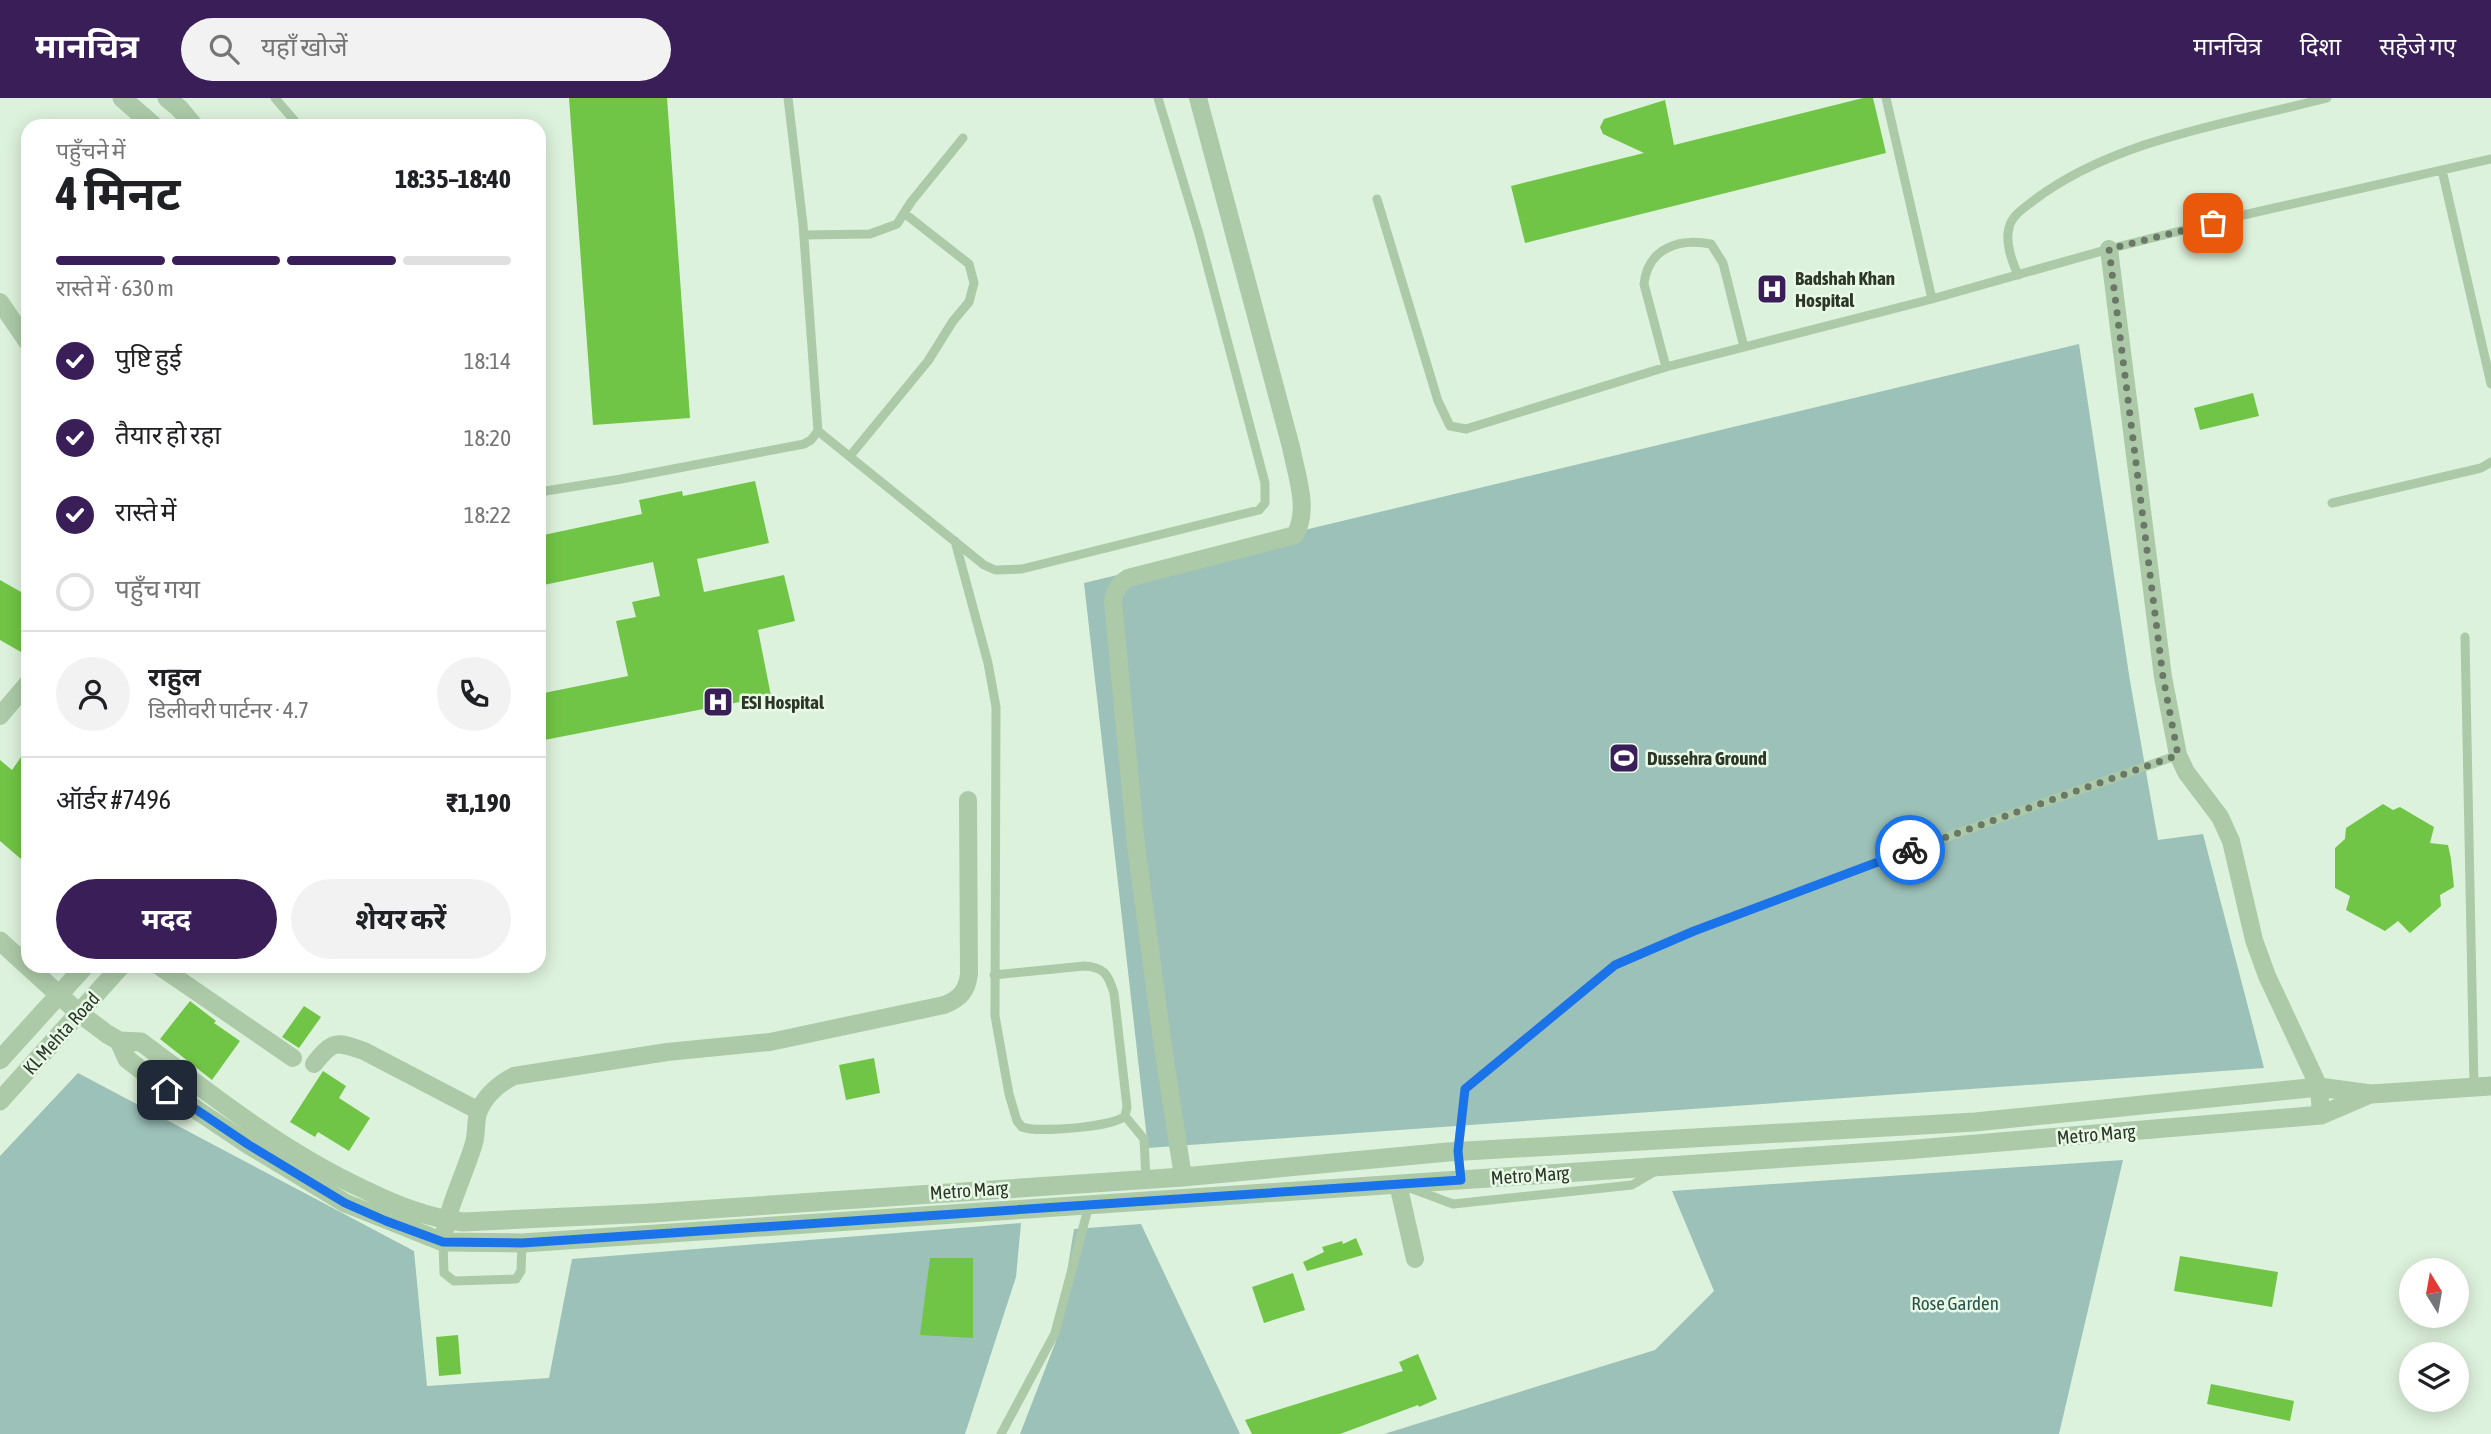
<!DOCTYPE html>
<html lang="hi">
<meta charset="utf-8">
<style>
body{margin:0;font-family:"Asap Condensed","Noto Sans Devanagari",sans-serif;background:#f2f2f2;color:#202124;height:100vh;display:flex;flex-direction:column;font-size:26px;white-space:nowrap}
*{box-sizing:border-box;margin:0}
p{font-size:23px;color:#757577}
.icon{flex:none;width:38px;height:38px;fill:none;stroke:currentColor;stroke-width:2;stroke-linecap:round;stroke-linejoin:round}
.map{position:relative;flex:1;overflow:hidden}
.sheet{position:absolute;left:21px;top:21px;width:525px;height:854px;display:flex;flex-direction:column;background:#fff;border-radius:21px;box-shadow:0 4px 18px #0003}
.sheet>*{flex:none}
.needle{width:46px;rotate:349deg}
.controls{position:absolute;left:2399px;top:1160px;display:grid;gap:14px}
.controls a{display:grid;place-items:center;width:70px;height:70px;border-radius:50%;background:#fff;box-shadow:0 4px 18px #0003;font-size:35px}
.pin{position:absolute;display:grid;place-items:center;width:60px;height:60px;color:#fff;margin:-30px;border-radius:14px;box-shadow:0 4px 10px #0006}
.courier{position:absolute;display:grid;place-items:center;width:70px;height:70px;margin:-35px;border:5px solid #1a73e8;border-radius:50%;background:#fff;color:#222;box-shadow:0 2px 9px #0007}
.headline em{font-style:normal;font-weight:700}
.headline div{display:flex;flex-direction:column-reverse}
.headline{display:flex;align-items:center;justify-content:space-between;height:119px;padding:0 35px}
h1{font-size:46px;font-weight:700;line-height:52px}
.bar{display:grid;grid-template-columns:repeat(4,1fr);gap:10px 7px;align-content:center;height:84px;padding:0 35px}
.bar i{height:9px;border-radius:5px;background:#e0e0e0}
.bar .active{background:#3a1e58}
.bar p{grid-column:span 4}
.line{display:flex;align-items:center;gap:18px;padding:0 35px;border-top:2px solid #e0e0e0}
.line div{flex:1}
.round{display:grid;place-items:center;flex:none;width:74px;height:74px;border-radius:37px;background:#f2f2f2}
ol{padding:0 35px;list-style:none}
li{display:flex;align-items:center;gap:21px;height:77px}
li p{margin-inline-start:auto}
li .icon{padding:7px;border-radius:50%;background:#3a1e58;color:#fff;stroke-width:4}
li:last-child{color:#757577}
li i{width:38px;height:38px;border:4px solid #e0e0e0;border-radius:50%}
.button{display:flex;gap:14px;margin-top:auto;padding:14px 35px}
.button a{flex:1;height:80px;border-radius:42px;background:#3a1e58;color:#fff;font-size:28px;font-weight:700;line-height:80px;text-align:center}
.button a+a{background:#f2f2f2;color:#202124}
header{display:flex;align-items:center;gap:42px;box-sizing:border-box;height:98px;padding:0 35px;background:#3a1e58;color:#fff}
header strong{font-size:33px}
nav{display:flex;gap:38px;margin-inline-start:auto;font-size:24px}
.search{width:490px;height:63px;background:#f2f2f2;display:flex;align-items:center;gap:18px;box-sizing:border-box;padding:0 24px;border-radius:38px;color:#757577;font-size:26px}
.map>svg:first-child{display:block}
</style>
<header>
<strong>मानचित्र</strong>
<div class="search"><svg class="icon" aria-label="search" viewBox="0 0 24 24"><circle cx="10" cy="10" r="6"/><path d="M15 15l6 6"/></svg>यहाँ खोजें</div>
<nav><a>मानचित्र</a><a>दिशा</a><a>सहेजे गए</a></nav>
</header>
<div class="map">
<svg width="2491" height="1336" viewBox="0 0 2491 1336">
<rect width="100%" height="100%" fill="#ddf2dc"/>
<path fill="#9cc1b8" d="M2079,246L2130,583L2158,742L2203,736L2264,970L1148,1050L1084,485Z
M78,975L414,1153L427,1288L549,1280L572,1161L1021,1125L1016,1179L965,1336H0V1058Z
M2123,1062L2059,1336H1384L1655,1252L1714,1193L1672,1093Z
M1141,1126L1240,1336H1020L1056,1243L1074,1131Z"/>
<path fill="#71c546" d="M569,0H667L690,320L593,327Z
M1863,0H1873L1886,55L1525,145L1511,88L1644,55L1603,36L1600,29L1604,21L1665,2L1674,47Z
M2253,295L2259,318L2200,332L2194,310Z
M755,383L769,445L697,461L704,494L784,477L795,523L758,532L771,598L539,643V596L628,578L616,523L636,519L632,504L660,498L653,464L539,488V438L642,416L639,402L682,393L683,398Z
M0,482L28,498V558L0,542Z
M28,649V767L0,743V662L12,672Z
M2383,706L2393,712L2400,709L2434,729L2430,745L2448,747L2451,761L2454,789L2440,797L2441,808L2410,835L2398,823L2385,833L2346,812L2350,798L2335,790V750L2345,741L2346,730Z
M190,903L216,923L214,925L240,943L212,982L160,941Z
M304,908L321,919L299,950L282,939Z
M874,960L880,995L846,1002L839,967Z
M323,973L346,988L339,1000L370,1020L349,1053L318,1034L315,1039L290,1024Z
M1356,1140L1363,1157L1307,1173L1303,1164L1324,1154L1322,1149L1342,1143L1343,1146Z
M2180,1158L2278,1174L2272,1209L2174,1193Z
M930,1160H973V1240L920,1237Z
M1293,1175L1305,1212L1264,1225L1252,1189Z
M458,1237L461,1276L439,1278L436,1239Z
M1418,1256L1437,1301L1419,1309L1418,1307L1340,1336H1252L1245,1322L1403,1273L1399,1264Z
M2211,1286L2294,1303L2290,1323L2207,1306Z"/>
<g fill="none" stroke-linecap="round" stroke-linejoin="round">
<path stroke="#accaa8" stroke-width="9" d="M275,0L299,28
M1886,0L1932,201
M2442,72L2491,286
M1377,101L1438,303L1450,328L1466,331L1666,269L1932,201L2109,151L2239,118L2491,61
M804,137L870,136L897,126L911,104L963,40
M2018,177C2012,163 2005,145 2009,130C2011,118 2024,110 2033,103C2114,41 2231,25 2327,0
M1666,269L1644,186C1648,150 1679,140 1711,146L1723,165L1744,249
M818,333L984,467L995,472L1022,471L1259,412L1265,405V385L1199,136L1158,0
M850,358L928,263L953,223L969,204L974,185L969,166L904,115
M539,394L621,381L804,346L811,342L818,333L803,126L788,0
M2332,405L2481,370L2491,364
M955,443L988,565L996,609L995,918L1009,996L1017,1023L1022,1029C1038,1035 1114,1029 1125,1018
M2465,539L2474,989
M994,877L1084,868C1104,869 1108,876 1114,895L1127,1009L1125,1018L1144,1041L1146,1081
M1461,1082L1458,1053L1465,991L1615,867L1694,833L1922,748L2178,657
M1410,1090L1453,1106L1632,1087L1654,1074
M443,1144L444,1175L454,1183L516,1181L521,1173L522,1145
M1001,1336L1055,1235L1089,1107"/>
<path stroke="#accaa8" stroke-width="18" d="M2109,151L2163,579L2178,657L2186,674L2220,719L2231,743L2254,842L2267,878L2319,989L2321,1017
M0,204L28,245
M0,618L28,585
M159,868L293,960
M314,966C333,942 336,943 364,953L479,1013
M1183,1079L1163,949L1136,747L1113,503C1115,491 1119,486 1128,480L1295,437C1310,411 1296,376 1291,349L1198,0
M1398,1086L1415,1161
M443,1144C447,1109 464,1079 474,1045C477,1035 475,1022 479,1012C486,997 500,985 514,978L667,954L770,944L944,907C960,901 967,893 969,876L968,702"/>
<path stroke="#accaa8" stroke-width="19" d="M122,0L154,28
M167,0L180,11L194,28
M0,843L79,915L107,936L119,943L141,944C212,997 281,1053 363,1091C396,1107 427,1120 463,1124L652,1115L1183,1079L1448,1054L1975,1024L2319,989L2371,996L2491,988
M119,943L127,961L167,992L249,1047L345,1105L443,1144L522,1145L1905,1052L2321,1017L2370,996
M0,962L85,868
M0,1003L121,868"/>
</g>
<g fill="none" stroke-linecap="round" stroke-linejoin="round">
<path stroke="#6a7867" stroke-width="7" stroke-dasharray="0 12.6" d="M1910,752L2178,657L2163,579L2109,151L2213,125"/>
<path stroke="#1a73e8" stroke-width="9" d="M167,992L249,1047L345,1105L386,1123L443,1144L522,1145L1461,1082L1458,1053L1465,991L1615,867L1694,833L1910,752"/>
</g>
<defs>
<g id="hospital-square" transform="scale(1.575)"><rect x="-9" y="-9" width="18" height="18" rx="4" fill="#3a1e58" stroke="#e9f9e8"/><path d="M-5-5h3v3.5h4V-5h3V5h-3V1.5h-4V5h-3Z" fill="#fff"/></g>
<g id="stadium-square" transform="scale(1.575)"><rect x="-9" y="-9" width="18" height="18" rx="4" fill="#3a1e58" stroke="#e9f9e8"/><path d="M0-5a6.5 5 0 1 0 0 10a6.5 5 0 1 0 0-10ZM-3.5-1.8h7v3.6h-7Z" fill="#fff"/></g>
</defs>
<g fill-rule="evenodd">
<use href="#hospital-square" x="1772" y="191"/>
<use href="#hospital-square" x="718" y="604"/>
<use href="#stadium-square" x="1624" y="660"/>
</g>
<g text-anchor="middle" stroke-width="5" stroke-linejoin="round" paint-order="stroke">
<g font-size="19" font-weight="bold" fill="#2c3728" stroke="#e9f9e8" text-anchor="start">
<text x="1795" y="187">Badshah Khan<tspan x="1795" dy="22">Hospital</tspan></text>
<text x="741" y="611">ESI Hospital</text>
<text x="1647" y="667">Dussehra Ground</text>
</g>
<g font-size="19" fill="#2c3728" stroke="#e9f9e8">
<text transform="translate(61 935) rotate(-48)" y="7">KL Mehta Road</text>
<text transform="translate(2096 1036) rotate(-5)" y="7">Metro Marg</text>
<text transform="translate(1530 1077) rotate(-4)" y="7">Metro Marg</text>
<text transform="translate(969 1092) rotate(-4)" y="7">Metro Marg</text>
</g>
<g font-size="19" fill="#2c554c" stroke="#e9f9e8">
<text x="1955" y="1212">Rose Garden</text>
</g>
</g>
</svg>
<div class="controls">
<a><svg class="needle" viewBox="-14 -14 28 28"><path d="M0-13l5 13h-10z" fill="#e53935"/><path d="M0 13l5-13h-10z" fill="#757577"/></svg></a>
<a><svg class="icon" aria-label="layers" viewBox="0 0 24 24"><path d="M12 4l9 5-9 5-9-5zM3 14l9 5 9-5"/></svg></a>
</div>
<div class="pin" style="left:2213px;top:125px;background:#ea580c"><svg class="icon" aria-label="bag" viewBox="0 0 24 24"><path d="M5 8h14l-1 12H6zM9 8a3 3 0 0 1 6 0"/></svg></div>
<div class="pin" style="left:167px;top:992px;background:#1f2937"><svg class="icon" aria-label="home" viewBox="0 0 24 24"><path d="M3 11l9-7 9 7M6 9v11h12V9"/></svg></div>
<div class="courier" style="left:1910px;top:752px"><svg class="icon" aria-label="bike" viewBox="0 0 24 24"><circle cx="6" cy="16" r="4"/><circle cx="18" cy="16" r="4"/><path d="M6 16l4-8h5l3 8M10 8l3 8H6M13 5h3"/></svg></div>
<section class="sheet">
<div class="headline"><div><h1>4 मिनट</h1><p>पहुँचने में</p></div><em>18:35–18:40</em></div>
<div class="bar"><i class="active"></i><i class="active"></i><i class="active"></i><i></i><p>रास्ते में · 630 m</p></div>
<ol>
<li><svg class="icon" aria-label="check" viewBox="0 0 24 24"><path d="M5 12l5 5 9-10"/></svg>पुष्टि हुई<p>18:14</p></li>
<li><svg class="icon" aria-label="check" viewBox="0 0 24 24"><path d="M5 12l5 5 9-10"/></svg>तैयार हो रहा<p>18:20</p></li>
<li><svg class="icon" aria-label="check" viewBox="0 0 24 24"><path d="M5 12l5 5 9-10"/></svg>रास्ते में<p>18:22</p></li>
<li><i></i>पहुँच गया</li>
</ol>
<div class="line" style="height:126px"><a class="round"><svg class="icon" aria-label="person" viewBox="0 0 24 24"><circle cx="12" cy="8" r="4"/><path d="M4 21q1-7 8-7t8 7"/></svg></a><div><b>राहुल</b><p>डिलीवरी पार्टनर · 4.7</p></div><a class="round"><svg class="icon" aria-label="phone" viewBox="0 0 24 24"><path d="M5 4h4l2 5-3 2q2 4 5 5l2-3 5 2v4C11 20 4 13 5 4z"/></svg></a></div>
<div class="line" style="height:91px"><div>ऑर्डर #7496</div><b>₹1,190</b></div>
<div class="button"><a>मदद</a><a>शेयर करें</a></div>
</section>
</div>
